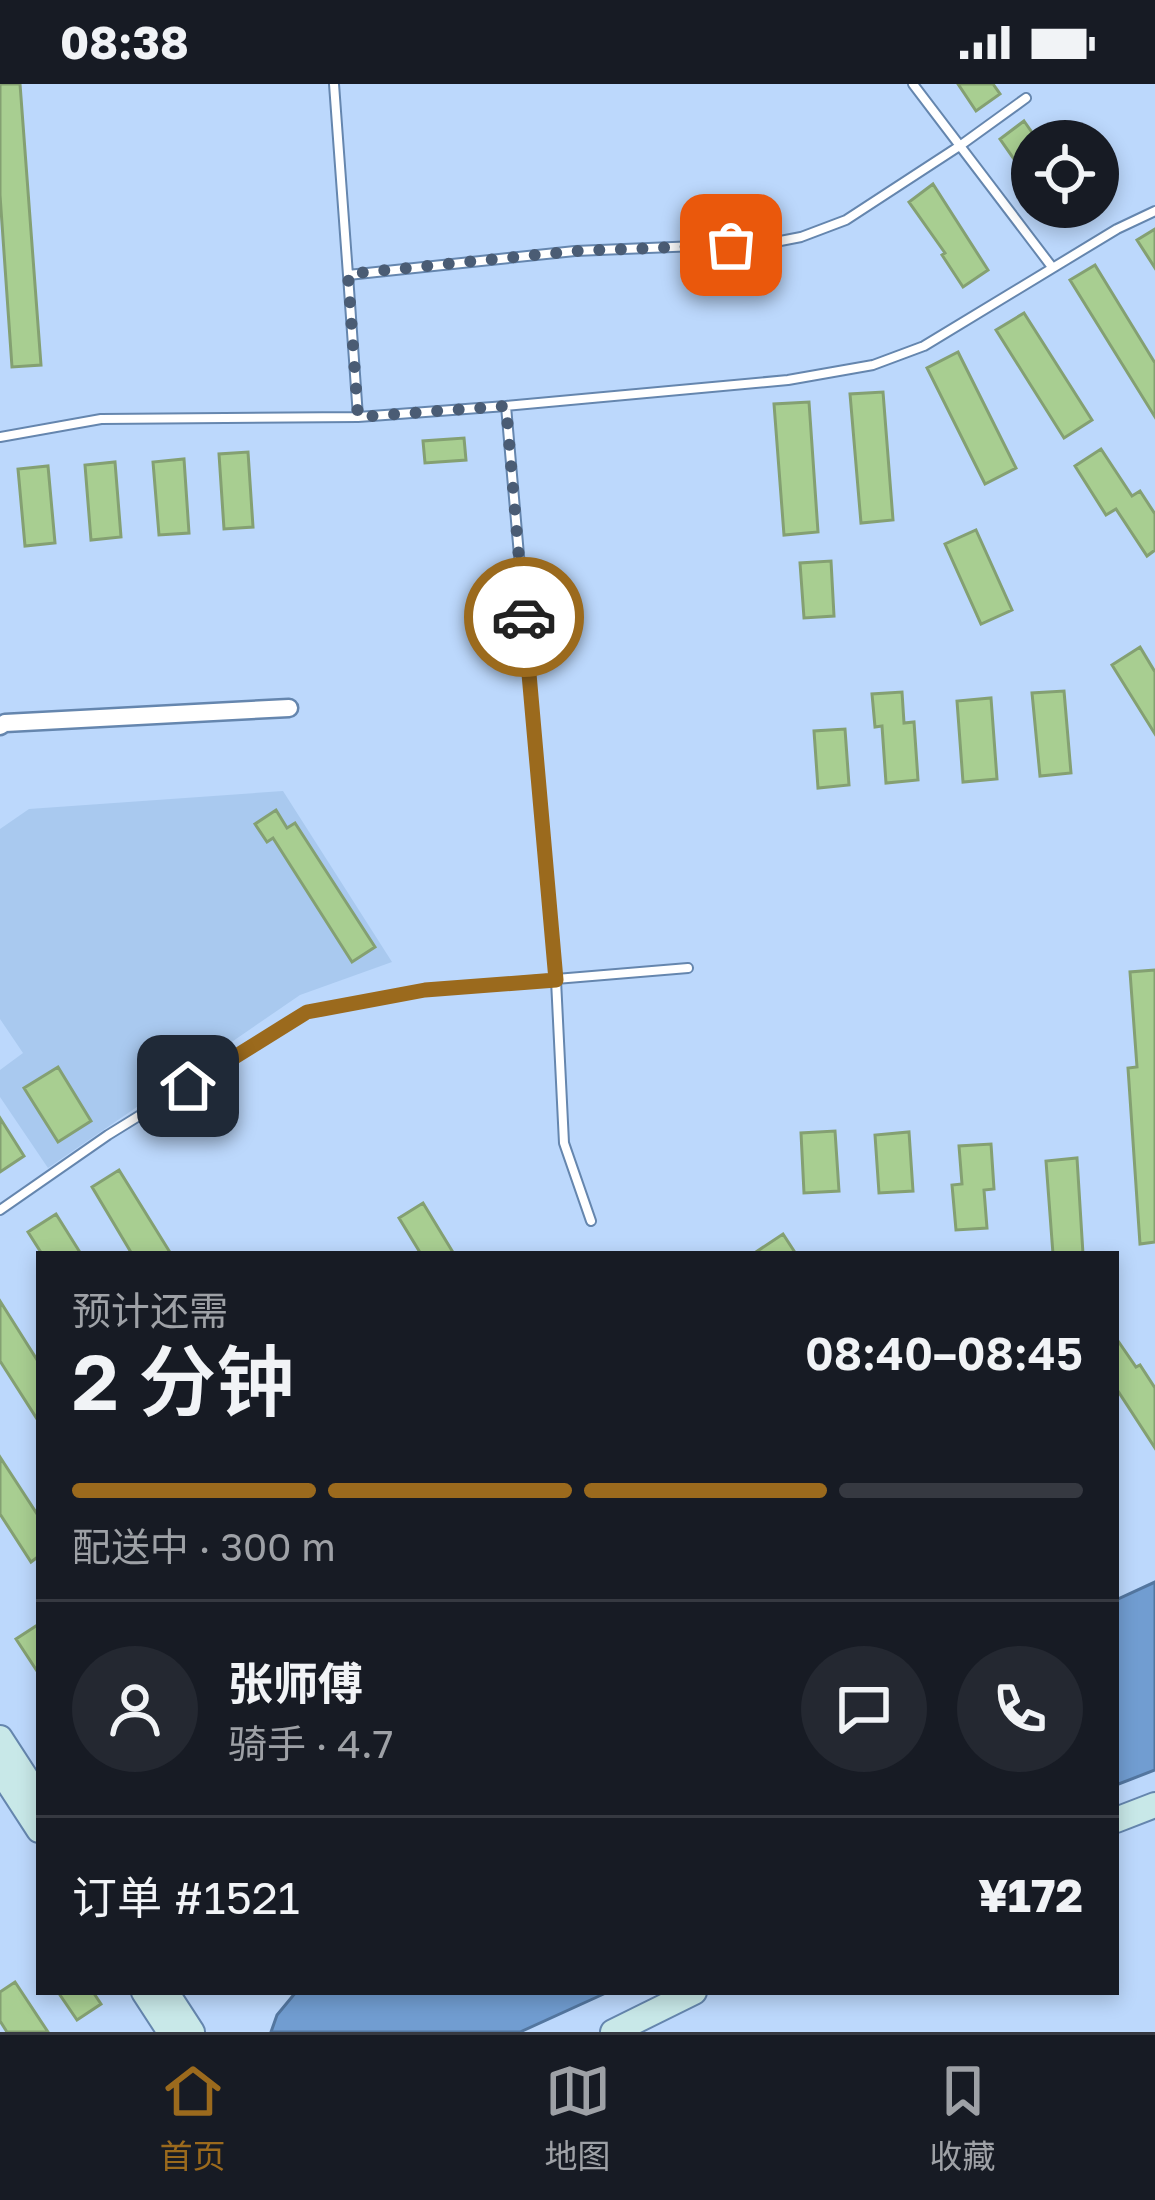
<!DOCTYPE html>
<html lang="zh">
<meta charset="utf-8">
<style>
body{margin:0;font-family:"Golos Text","Noto Sans SC",sans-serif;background:#242831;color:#f1f3f6;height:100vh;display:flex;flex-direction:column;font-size:45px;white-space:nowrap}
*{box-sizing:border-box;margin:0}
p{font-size:39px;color:#9ea1a6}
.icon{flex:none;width:66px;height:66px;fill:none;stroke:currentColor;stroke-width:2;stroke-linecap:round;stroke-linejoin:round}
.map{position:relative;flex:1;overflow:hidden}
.panel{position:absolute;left:36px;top:1167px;width:1083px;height:744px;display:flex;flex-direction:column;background:#171b24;border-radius:0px;box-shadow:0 6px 18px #0003}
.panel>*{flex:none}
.buttons{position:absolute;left:1011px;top:36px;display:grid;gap:24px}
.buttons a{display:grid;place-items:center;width:108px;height:108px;border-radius:50%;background:#171b24;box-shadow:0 6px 18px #0003;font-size:60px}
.pin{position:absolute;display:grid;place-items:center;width:102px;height:102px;color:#fff;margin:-51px;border-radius:24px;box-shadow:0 6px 18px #0006}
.courier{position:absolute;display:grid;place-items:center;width:120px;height:120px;margin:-60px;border:9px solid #9b6a1d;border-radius:50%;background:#fff;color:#222;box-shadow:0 3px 15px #0007}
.summary em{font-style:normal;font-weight:600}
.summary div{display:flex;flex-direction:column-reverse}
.summary{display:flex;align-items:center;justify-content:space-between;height:204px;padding:0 36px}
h1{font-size:78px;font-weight:600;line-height:90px}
.bar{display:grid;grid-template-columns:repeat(4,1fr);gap:18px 12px;align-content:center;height:144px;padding:0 36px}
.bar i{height:15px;border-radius:9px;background:#363941}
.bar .current{background:#9b6a1d}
.bar p{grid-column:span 4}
.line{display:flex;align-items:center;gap:30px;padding:0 36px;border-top:3px solid #363941}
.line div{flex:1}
.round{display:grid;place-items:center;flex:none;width:126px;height:126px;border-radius:63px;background:#242831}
.status{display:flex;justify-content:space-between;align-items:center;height:84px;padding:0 60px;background:#171b24;direction:ltr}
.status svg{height:33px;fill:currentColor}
.tabs{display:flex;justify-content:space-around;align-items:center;height:168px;border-top:3px solid #363941;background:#171b24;font-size:33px;color:#9ea1a6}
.tabs a{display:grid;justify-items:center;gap:6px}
.tabs .current{color:#9b6a1d}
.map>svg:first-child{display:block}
</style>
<div class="status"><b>08:38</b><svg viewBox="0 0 49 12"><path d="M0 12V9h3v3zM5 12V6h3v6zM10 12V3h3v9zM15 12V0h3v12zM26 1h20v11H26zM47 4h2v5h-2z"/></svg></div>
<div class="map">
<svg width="1155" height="1948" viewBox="0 0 1155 1948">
<rect width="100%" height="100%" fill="#bcd8fc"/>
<path fill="#a9c9ef" d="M283,707L392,878L300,911L48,1084L0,1013V986L23,969L0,935V745L29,725Z"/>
<path fill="#719dd1" stroke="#53769f" stroke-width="3" d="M1155,1498V1686L1116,1701V1516Z
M296,1908H608L520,1948H271L277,1931Z"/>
<path fill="#a8ce91" stroke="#84a072" stroke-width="3" d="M0,0H20L41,281L12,283L0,111Z
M958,0H993L1000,10L976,27Z
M1024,37L1038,57H1032V101L1000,55Z
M933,100L988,186L963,203L942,171L945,169L909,118Z
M1050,123H1087L1064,141Z
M1155,145V184L1137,156Z
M1095,181L1155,279V333L1070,196Z
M1024,229L1092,336L1064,354L996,246Z
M958,268L1016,384L985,400L927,284Z
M883,308L893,436L861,439L850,310Z
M809,318L818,448L784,451L774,320Z
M464,354L466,376L425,379L423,357Z
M1101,365L1132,412L1140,407L1155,430V466L1147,472L1116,425L1106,431L1075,382Z
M248,368L253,443L224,445L219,370Z
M184,375L189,449L159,451L153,378Z
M115,378L121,453L91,456L85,381Z
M48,382L55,459L25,462L18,385Z
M976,446L1012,526L981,540L945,460Z
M831,477L834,532L804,534L800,479Z
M1140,563L1155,588V650L1112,581Z
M1064,607L1071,689L1040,692L1032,609Z
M902,608L904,639L914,638L918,696L886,699L882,642L875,643L872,610Z
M991,614L997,695L963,698L957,617Z
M845,645L849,701L818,704L814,647Z
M276,726L287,744L295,739L375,863L352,878L273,754L267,758L255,740Z
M1155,886V1158L1140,1160L1128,984L1137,983L1130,888Z
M58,983L91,1037L58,1058L24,1004Z
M0,1034L24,1072L0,1088Z
M835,1047L839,1107L804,1109L801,1049Z
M909,1048L913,1107L879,1109L875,1051Z
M991,1060L994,1105L984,1106L987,1144L956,1146L952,1101L962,1100L959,1062Z
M1077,1074L1083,1170H1053L1046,1077Z
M119,1086L171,1170H132L92,1103Z
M423,1119L454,1170H421L399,1134Z
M56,1130L81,1170H42L28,1148Z
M783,1150L796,1170H753Z
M0,1217L39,1279V1338L0,1277Z
M1116,1254L1136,1283L1140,1281L1155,1304V1364L1116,1304Z
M0,1373L39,1433V1472L31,1478L0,1430Z
M39,1540V1590L16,1555Z
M15,1898L48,1948H7L0,1937V1908Z
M58,1908H93L101,1920L77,1936Z"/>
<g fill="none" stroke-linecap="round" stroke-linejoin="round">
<g stroke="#6586ae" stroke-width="12">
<path id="lane" d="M334,0L348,191
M913,0L1052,183
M506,322L556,896L564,1059L591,1137
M358,333L348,191L575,167L770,159L801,153L846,136L961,61L1026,14
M0,353L101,335L358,333L506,322L788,296L873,281L924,262L1117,145L1155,127
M0,1126L108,1051L307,928L425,906L688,884"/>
</g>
<g stroke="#6586ae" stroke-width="21">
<path id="street" d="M0,642L5,639L289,624"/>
</g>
<g stroke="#6586ae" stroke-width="28">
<path id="secondary" d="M0,1654L39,1714
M0,1686L39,1746
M1116,1736L1155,1721
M144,1908L170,1948
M166,1908L192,1948
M613,1948L694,1908"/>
</g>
<use href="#lane" stroke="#fff" stroke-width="8"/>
<use href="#street" stroke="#fff" stroke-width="16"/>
<use href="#secondary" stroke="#c8e8e8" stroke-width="24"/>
</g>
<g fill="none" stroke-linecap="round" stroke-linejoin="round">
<path stroke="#4a5c74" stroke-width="12" stroke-dasharray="0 21.6" d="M524,533L506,322L358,333L348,190L575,167L731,161"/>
<path stroke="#9b6a1d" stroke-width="15" d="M188,1002L307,928L425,906L556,896L524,533"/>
</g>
</svg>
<div class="buttons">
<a><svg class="icon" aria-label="locate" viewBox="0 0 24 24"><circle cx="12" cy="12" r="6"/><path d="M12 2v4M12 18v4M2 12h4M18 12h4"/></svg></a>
</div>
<div class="pin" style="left:731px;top:161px;background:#ea580c"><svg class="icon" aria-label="bag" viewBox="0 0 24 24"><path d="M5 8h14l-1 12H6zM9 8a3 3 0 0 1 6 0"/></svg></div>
<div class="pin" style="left:188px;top:1002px;background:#1f2937"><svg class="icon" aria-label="home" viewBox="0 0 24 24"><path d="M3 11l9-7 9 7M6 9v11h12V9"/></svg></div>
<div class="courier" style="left:524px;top:533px"><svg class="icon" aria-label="car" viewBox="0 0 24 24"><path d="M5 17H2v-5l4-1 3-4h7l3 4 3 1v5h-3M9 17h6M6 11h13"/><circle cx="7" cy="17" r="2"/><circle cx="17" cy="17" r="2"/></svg></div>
<section class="panel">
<div class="summary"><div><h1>2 分钟</h1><p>预计还需</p></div><em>08:40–08:45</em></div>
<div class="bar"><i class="current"></i><i class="current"></i><i class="current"></i><i></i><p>配送中 · 300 m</p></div>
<div class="line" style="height:216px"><a class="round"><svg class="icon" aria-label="person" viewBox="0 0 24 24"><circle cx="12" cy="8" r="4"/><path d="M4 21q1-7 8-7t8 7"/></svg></a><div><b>张师傅</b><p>骑手 · 4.7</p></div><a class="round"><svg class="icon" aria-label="chat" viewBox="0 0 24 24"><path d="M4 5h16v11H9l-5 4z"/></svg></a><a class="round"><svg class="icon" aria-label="phone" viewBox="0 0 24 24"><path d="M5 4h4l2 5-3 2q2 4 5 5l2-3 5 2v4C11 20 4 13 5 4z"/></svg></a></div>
<div class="line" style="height:156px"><div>订单 #1521</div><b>¥172</b></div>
</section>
</div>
<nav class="tabs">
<a class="current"><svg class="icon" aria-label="home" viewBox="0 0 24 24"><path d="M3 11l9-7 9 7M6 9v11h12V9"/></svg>首页</a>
<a><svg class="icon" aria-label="map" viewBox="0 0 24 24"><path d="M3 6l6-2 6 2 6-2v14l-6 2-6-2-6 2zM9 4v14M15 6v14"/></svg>地图</a>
<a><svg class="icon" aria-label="saved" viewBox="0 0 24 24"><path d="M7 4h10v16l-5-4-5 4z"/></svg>收藏</a>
</nav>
